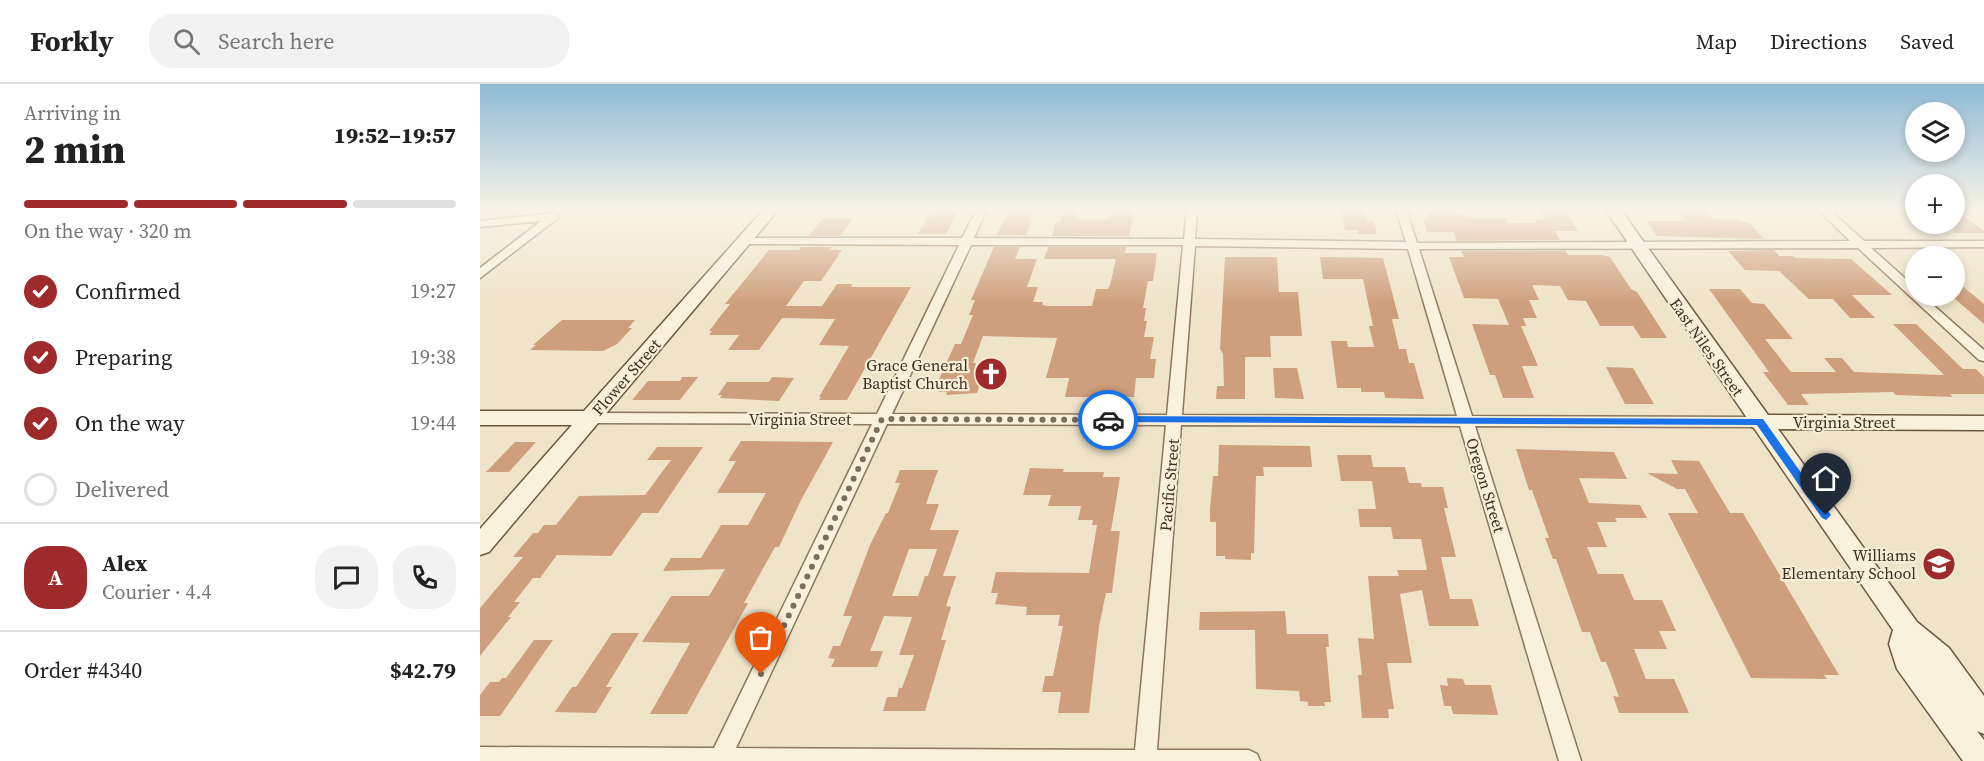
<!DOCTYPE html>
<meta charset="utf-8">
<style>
body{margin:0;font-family:"Source Serif 4",serif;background:#f2f2f2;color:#222;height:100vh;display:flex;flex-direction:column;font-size:22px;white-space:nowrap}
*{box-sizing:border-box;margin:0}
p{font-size:20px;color:#767676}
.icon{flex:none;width:33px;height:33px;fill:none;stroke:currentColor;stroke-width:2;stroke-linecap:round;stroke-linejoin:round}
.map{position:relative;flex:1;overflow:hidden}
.sheet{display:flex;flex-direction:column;background:#fff;width:480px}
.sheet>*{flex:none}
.fabs{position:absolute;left:1425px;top:18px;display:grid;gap:12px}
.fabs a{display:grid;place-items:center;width:60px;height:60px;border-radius:50%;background:#fff;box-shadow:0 3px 9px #0003;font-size:30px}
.pin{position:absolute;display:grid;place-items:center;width:51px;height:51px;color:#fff;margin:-62px -26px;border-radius:50% 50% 50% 0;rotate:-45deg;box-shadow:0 0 6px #0007}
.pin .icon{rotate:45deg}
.courier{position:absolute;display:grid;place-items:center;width:60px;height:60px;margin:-30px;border:4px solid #1a73e8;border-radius:50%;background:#fff;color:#222;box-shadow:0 2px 8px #0007}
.headline em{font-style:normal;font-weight:800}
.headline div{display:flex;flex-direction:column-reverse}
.headline{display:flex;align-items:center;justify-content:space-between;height:102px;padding:0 24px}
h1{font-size:39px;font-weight:800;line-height:45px}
.bar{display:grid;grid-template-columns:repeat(4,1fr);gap:9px 6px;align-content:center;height:72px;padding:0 24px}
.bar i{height:8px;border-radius:4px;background:#e0e0e0}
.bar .on{background:#9e2a2b}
.bar p{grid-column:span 4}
.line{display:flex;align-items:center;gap:15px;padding:0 24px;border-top:2px solid #e0e0e0}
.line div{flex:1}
.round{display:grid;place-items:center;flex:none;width:63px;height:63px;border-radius:24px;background:#f2f2f2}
ol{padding:0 24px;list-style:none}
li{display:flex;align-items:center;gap:18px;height:66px}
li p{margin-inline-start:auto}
li .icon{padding:6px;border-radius:50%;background:#9e2a2b;color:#fff;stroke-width:4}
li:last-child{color:#767676}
li i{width:33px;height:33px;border:3px solid #e0e0e0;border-radius:50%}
header{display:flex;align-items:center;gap:36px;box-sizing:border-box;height:84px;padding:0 30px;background:#fff;border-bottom:2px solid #e0e0e0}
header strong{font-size:28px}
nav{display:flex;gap:33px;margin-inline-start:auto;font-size:21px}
.search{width:420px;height:54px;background:#f2f2f2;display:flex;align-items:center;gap:15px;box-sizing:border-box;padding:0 21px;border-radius:24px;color:#767676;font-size:22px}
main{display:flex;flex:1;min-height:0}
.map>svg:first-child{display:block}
</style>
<header>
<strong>Forkly</strong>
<div class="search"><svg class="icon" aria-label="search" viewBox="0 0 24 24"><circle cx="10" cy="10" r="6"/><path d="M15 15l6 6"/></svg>Search here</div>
<nav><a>Map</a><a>Directions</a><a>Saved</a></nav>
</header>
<main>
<section class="sheet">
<div class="headline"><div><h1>2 min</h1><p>Arriving in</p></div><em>19:52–19:57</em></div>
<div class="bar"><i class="on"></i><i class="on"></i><i class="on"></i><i></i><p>On the way · 320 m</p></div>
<ol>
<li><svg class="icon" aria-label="check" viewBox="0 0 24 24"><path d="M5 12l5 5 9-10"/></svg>Confirmed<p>19:27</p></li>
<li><svg class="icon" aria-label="check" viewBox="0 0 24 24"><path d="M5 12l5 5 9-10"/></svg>Preparing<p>19:38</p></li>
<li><svg class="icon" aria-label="check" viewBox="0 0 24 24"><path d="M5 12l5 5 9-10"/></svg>On the way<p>19:44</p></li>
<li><i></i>Delivered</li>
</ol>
<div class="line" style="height:108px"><b class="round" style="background:#9e2a2b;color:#fff">A</b><div><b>Alex</b><p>Courier · 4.4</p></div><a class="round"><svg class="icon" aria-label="chat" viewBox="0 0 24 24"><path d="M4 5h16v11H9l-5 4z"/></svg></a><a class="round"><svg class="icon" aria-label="phone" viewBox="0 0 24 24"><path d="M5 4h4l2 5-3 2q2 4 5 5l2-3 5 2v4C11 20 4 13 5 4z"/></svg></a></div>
<div class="line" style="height:78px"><div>Order #4340</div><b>$42.79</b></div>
</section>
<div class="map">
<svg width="1504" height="677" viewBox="0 0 1504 677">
<rect width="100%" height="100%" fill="#f0e4c8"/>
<path fill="#cf9f7d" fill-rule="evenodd" d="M530,125H553L548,138H551L546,151H517Z
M585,125H599L596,133L600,135H629L631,128H636V125H655L649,152H572L576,138H580Z
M861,125H884L887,137H894L897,150H878L877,146H865Z
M946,125H972L974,130H984L986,134H1026L1028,139H1056L1054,136H1065L1059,125H1084L1098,147H1075L1080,156L977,157L974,148H947L943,136H949Z
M1475,125L1504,147V149H1474Z
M452,126H479L466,150H438Z
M1198,126H1225L1233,135H1258L1261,138H1268L1284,155L1177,152L1167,137H1207Z
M343,134H373L360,152H329Z
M321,163H352L349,166H362L341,197H324L306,222H342L357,200H372L371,203H431L367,316H339L341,313H339L369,262L339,261L355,235L302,234L279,266H248L259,251H229L232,247H229L250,220H245L289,166H319Z
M514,163H540L535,175H557L547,203H558L553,218H563L562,221L568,222H612L616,205H628L630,201L636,175H564L568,163H646L645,169H677L673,197H668L663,224H666L664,237H667L664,253H674L670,275H676L674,294H656L654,313H585L589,294H566L577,254L503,252L493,279H496L494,285H506L497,309L466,311L467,308H459L460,304H455L475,260H481L493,231H489L495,216H491Z
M1294,166L1299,172H1313L1315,174L1371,175L1412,211H1372L1395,234H1370L1353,215H1329L1299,187L1265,186L1248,167Z
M981,167H1086L1088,171H1122L1130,173L1151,205L1157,208L1187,254H1161L1153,242H1120L1106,217L1088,216L1080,202L1052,201L1059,216H1049L1057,234H1043L1046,242H1041L1058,282H1042L1054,314H1023L1015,291H1010L992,240L1029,241L1018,215L984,214L969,173H984Z
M745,173H797L799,208H818L822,252H790L791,273H765V315H736L737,302H744L743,270L740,265Z
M840,173L903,174L919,235H912L919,265H926L929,279H934L944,315L905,314L904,308H881V304H857L851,257H867L868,263H894L889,242H893L883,195H843Z
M1474,195L1504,220V240L1474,214Z
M1229,205H1260L1272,219L1284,220L1313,255H1285L1311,288H1356L1344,274H1362L1374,288L1464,291L1413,240H1436L1483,285H1496L1504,293V310H1470L1473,313L1416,311L1413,308L1321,310L1329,321H1308L1283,288H1289Z
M82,236H155L148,244H152L137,260L123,267L50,266L56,261H53Z
M1126,283L1153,284L1174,320H1145Z
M793,284H817L824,315L795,314Z
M202,293H218L200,316H152L168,297H200Z
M292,293L314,294L299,317L240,314L242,311H238L247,298H289Z
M261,357L353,358L320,418L299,463H295L264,519H268L207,630H170L210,559L162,558L191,512H229L245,485L183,487L191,474H221L241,441H268L286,409H237L256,377H248Z
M35,358H56L29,388H6Z
M739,361L830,362L832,383H783L784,392H776L774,469H771V476L745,475V472H736V438H730V425L733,392H738Z
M177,363H223L178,429H162L131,472L77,471L60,494H53L34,518H40L28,533H31L0,572V524L43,473H33L53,449H58L64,441H76L99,412L165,411L191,376H167Z
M1036,365L1134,368L1147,395L1099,394L1109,419L1160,421L1167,434H1135L1137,438H1117L1127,463H1107L1118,490H1143L1154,516H1182L1196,547H1179L1187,565H1154L1166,595H1194L1209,629H1139L1133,612L1139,613L1130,588L1126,578H1121L1110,548H1102L1076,475H1073L1065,454H1069L1052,406H1049Z
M857,371H891L893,383H925L929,399H941L942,403H963L968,424H964L976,473H961L970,515H992L999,542H949L942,506L920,510L932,579H907L914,625H908L909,634H882L878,591H882L878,554L894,555L888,492H919L917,486H947L941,455H913L911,443H880L878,425H896L892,397H861Z
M1191,376L1219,377L1250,429H1263L1359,591H1344L1347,595L1271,594L1188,429H1218L1205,405H1197L1167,389L1198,390Z
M550,384L584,385L583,388H624L623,393H640L631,447H640L632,509H626L619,542L609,629H578L581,608H562L565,592H573L583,542H578L580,531H546L547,523L515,520L518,509H511L516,488L609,489L617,441H612L613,436H598L601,422H568L571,411H543Z
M420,386H458L446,420H459L450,446H479L463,492H476L466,522L471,523L461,556H466L445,627H403L407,613H417L419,604H422L434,571H419L432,533L404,532L390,567H403L397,583H351L355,575L348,574L353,562H360L372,532H363L390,461L406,429H408L420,399H415ZM429,465H457L448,492H445L438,512H412Z
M805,527L807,550H848L849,563H846L851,618H844L845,622H828V618L820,617L819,607L776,605L775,546H719L720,528Z
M132,549H159L126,603H132L116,629L75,628L92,603H96Z
M54,556H73L20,632H0V611L10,598H19L22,594H26Z
M967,594L983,595L985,601H1011L1018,631L973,630L971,622H964L960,601L968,602Z"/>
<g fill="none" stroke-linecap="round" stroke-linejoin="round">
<g stroke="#8d765c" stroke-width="3">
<path id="street" d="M497,125H507L494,154L704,155L707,125H717L715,155L926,158L916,125H926L937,159L1370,157L1337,125H1349L1384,157H1504V163L1391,164L1436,204V212H1443L1504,266V277L1499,276L1378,164L939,165L992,332L1279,333L1286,338L1279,343L995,342L1101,677H1079L980,342L701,341L677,666H769L777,670L780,677H0V663L234,664L392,340L111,339L104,334L111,329L397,330L479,161L264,160L258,157L264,154H482ZM491,161H703L687,331L412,330ZM715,162L928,165L977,332L702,331ZM407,340L686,341L655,666L256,664Z
M74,129L78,130V134L0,194V184L61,137L0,143V137Z"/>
</g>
<g stroke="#6f573f" stroke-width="3">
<path id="secondary" d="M284,125H299L9,468L0,471V445L92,341H0V327H104Z
M1125,125H1140L1288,331L1504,332V346L1298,345L1437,538L1469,564L1504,612V650L1497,647L1504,656V677H1483L1417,585L1409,560L1413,546L1274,344L1272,343L1269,337Z"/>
</g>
<use href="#street" fill="#faf1dc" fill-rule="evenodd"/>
<use href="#secondary" fill="#faf1dc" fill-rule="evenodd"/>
</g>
<linearGradient id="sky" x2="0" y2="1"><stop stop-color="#8fbad6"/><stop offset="0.57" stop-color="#f8f3e6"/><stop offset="1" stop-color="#f8f3e6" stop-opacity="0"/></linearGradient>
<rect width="1504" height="220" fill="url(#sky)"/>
<path fill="#1a73e8" d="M628,332L1280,335H1283L1351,431L1346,436L1342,434L1277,341L625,338L623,336Z"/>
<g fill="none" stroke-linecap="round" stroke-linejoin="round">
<path stroke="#7c6e5b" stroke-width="6" stroke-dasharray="0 10.8" d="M281,590L402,335L628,336"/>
</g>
<defs>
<g id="church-disc" transform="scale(1.725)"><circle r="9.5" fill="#9e2a2b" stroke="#f7eed8"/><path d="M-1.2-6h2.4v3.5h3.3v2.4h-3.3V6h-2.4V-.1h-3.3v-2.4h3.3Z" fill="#fff"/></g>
<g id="school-disc" transform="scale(1.725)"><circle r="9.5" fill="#9e2a2b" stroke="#f7eed8"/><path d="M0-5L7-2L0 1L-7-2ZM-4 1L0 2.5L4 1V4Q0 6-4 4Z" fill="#fff"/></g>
</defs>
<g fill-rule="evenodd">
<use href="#church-disc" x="511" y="290"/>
<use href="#school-disc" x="1459" y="480"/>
</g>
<g text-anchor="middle" stroke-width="4.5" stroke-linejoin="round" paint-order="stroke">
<g font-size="16" fill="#3d2e20" stroke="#f7eed8">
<text transform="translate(1227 263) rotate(55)" y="6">East Niles Street</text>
<text transform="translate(146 293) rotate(-49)" y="6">Flower Street</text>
<text x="320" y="341">Virginia Street</text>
<text x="1364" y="344">Virginia Street</text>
<text transform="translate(689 401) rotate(-85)" y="6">Pacific Street</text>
<text transform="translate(1006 401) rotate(73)" y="6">Oregon Street</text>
</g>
<g font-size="16" fill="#3d2e20" stroke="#f7eed8" text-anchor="end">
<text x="488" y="287">Grace General<tspan x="488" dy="18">Baptist Church</tspan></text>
<text x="1436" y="477">Williams<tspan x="1436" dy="18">Elementary School</tspan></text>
</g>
</g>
</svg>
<div class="fabs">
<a><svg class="icon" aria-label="layers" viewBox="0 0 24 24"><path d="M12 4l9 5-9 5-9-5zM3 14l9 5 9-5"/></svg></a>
<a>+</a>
<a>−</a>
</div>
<div class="pin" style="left:281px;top:590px;background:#ea580c"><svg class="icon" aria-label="bag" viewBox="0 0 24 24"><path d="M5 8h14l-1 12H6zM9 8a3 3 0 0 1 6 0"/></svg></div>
<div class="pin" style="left:1346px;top:431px;background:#1f2937"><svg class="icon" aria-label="home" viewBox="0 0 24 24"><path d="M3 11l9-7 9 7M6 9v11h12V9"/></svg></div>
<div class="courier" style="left:628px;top:336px"><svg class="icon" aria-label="car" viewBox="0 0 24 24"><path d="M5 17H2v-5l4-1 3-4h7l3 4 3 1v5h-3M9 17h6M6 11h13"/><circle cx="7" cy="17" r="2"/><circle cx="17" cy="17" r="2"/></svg></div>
</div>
</main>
